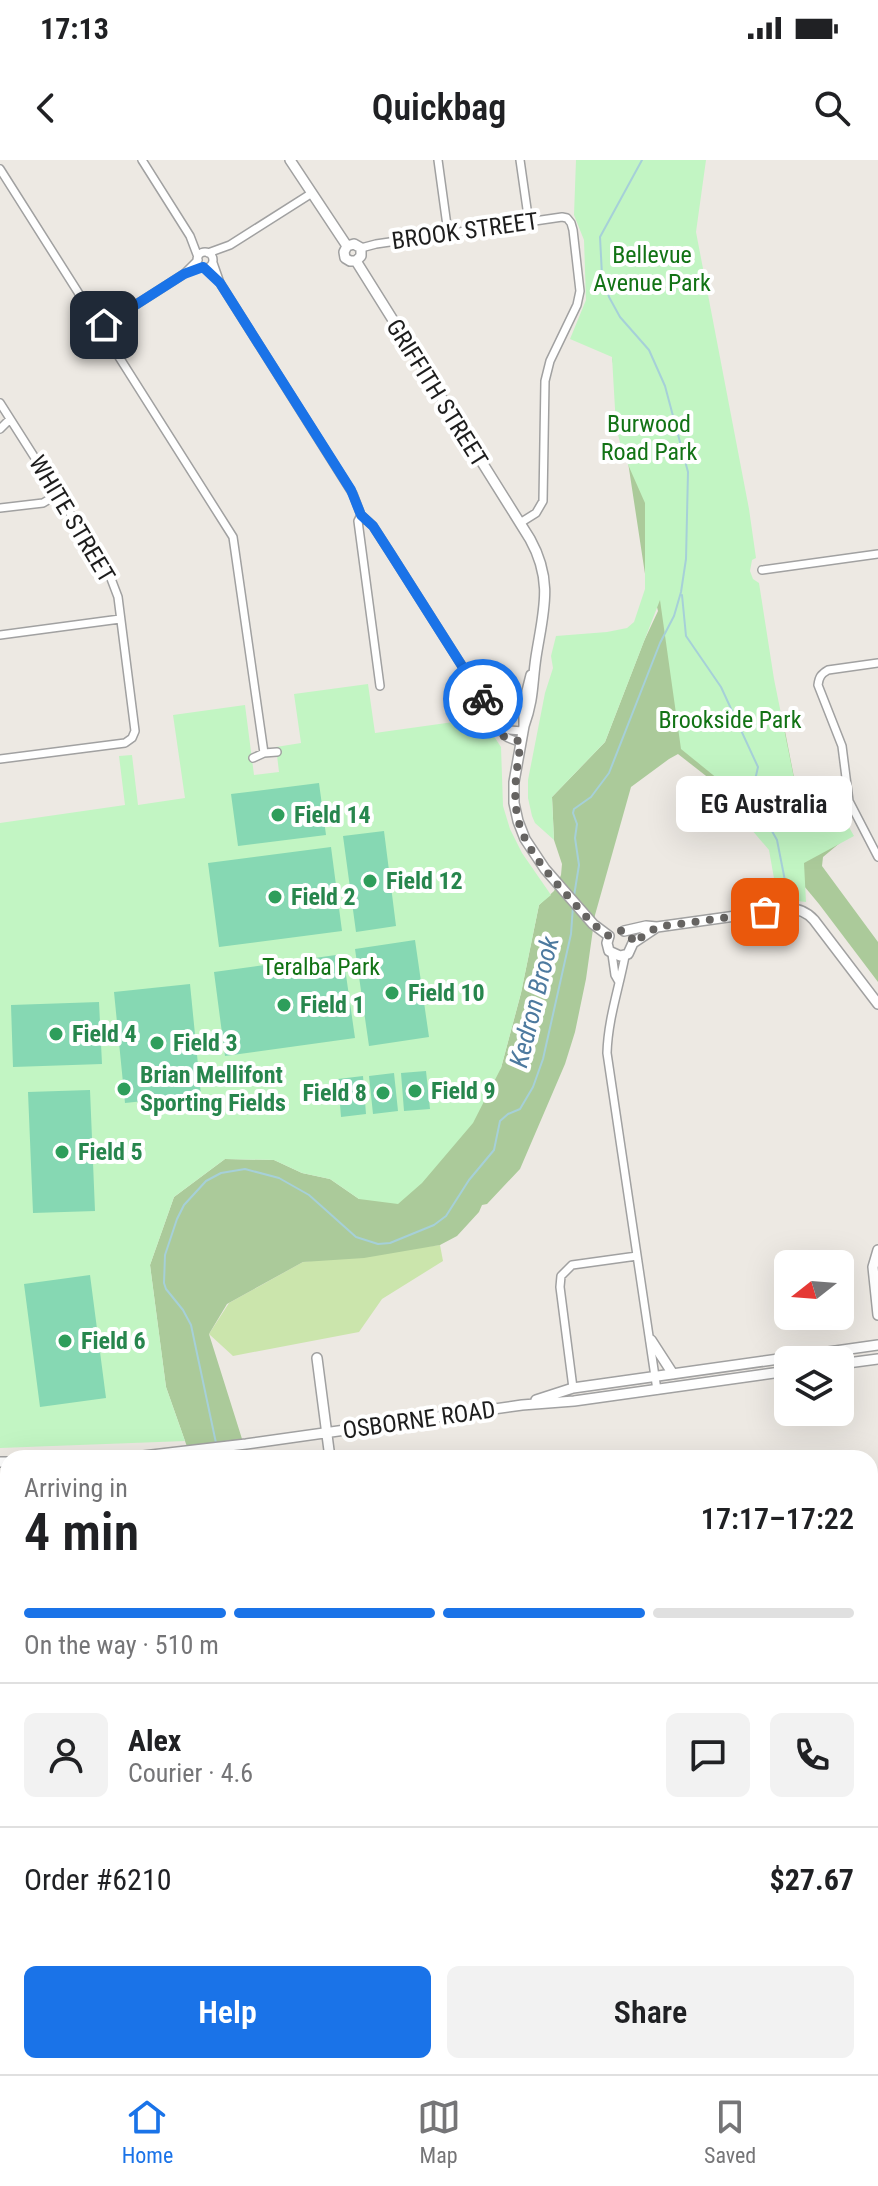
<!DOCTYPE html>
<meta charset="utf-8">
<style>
body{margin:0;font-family:"Roboto Condensed",sans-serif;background:#f2f2f2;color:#202124;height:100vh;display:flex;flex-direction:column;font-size:30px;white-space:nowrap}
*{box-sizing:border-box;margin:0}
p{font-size:26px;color:#757577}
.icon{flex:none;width:44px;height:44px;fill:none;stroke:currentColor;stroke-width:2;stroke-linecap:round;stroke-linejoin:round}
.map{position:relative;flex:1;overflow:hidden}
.details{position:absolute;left:0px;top:1290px;width:878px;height:624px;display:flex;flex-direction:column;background:#fff;border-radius:24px 24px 0 0;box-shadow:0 8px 32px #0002}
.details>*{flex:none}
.needle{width:52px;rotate:253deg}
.buttons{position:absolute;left:774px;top:1090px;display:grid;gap:16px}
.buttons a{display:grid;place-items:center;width:80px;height:80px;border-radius:12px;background:#fff;box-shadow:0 8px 32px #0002;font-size:40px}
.pin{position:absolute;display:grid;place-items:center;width:68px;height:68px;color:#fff;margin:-34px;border-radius:16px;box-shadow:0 4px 12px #0006}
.courier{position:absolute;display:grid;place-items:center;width:80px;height:80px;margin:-40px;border:6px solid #1a73e8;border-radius:50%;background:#fff;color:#222;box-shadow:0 2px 10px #0007}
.bubble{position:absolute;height:56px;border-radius:12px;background:#fff;box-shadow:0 8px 32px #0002;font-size:26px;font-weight:600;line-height:56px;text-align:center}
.head em{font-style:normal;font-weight:600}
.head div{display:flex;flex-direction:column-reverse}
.head{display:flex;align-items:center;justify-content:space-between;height:136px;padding:0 24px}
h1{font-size:52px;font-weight:600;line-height:60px}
.bar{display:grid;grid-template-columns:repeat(4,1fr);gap:12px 8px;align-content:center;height:96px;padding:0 24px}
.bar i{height:10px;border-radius:6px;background:#e0e0e0}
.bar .active{background:#1a73e8}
.bar p{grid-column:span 4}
.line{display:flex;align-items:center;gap:20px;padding:0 24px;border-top:2px solid #e0e0e0}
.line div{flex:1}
.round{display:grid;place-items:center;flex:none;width:84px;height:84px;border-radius:12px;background:#f2f2f2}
.primary-button{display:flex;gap:16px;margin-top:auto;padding:16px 24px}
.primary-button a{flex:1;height:92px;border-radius:12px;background:#1a73e8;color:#fff;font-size:32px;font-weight:600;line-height:92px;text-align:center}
.primary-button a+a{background:#f2f2f2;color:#202124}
.status{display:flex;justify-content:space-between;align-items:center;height:56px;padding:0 40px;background:#fff;direction:ltr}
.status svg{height:22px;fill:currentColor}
header{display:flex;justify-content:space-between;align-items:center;height:104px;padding:0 24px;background:#fff;font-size:36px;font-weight:600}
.tabs{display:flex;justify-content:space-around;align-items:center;height:112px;border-top:2px solid #e0e0e0;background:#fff;font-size:22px;color:#757577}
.tabs a{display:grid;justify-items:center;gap:4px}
.tabs .active{color:#1a73e8}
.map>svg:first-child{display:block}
</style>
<div class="status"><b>17:13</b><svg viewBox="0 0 49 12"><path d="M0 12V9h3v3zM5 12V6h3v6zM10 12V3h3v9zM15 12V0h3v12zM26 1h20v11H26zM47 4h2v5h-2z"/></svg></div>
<header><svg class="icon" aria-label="back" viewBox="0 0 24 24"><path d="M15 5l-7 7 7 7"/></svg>Quickbag<svg class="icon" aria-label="search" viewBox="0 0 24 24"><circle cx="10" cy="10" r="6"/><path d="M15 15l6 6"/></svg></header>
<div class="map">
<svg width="878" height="1914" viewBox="0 0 878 1914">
<rect width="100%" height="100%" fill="#ede9e3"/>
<path fill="#cbe5ac" d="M440,1085L443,1101L382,1139L359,1172L233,1196L209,1174L229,1143L303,1102Z"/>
<path fill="#abca9a" d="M612,197L767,517L785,571L799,643L841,682L823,697L822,706L878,782V822L819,744L724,630L678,594L669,599L631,627L595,755L586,819L575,872L565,904L520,1009L487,1044L482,1045L479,1052L457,1076L440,1085L364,1098L303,1102L227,1144L209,1174L248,1298H191L166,1227L150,1105L174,1037L225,999L274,1000L302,1013L330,1019L359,1039L501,908L521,833L539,745L554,731L561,715L562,704L554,680L552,637L605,582L644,481L658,451L655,439L647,427Z
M0,1342H8V1419L0,1416Z"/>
<path fill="#c2f5c3" d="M576,0H706L696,72L749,349L756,398L752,400L750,411L753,419L759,423L774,519L799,643L840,640L842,655L854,676L804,703L806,742L789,740L778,741L769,690L740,656L736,648L734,632L681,589L660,440L605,582L552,637L554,680L535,663L532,656L528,638V620L545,533L553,508L551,496L556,476L607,472L627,468L634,462L645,429V343L622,291L616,266L612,197L570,179L586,140L584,80L574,55Z
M368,524L375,573L475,559L478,558V552L501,587L503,646L510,669L522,693L551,735L539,745L521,833L501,908L473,963L422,1023L398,1044L359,1039L330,1019L302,1013L274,1000L225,999L174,1037L150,1105L166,1227L185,1281L0,1288V663L125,645L119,596L132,595L138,645L185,638L173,555L245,545L254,615L279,612L276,587L301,583L294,534Z
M0,1416L8,1419V1486L0,1487Z"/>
<path fill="#86d8b3" d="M319,623L326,675L238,686L231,634Z
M384,671L396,766L356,772L343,676Z
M331,687L342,771L219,787L208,703Z
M415,780L429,877L369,886L355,789Z
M343,794L355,878L225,896L214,812Z
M190,824L201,935L125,943L114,832Z
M99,842L102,904L13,907L11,845Z
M426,911L430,949L404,951L401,913Z
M394,913L398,951L373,954L369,916Z
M363,916L366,954L341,957L338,919Z
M90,930L95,1051L33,1053L28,932Z
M90,1115L106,1238L40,1247L24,1124Z"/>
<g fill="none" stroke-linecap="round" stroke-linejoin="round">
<path stroke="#a6d0d8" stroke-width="2" d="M682,435L686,476L721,527L758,607L750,642L754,652L768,664L777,680L788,736
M574,736L579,705L575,678L577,664L573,653L574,649L591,637L609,613L660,483L674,456L681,432L686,399L688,312L665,226L649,190L620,157L609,137L602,115L600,77L642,0
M216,1283L191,1165L183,1150L166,1129L164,1123L165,1095L177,1059L184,1045L206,1021L221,1013L245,1009L279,1018L309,1035L356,1077L378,1084L390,1083L434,1065L446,1056L469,1020L494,990L500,961L508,954L520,949L533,927L543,899L571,774L573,746
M0,1388L8,1393"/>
<g stroke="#a1a1a1" stroke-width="10">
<path id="minor" d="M142,0L190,76L198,97
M438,0L448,73
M520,0L529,63
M0,9L233,377L264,593
M361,88L376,84L562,57L567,58L571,63L573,70L580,131L577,145L550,201L545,221L543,341L536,353L520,363
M197 100a8 8 0 1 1 16 0a8 8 0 1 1-16 0Z
M208,93L230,85L312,33
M213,103L220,123L353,334L361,355L373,366L391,394L497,561C501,575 506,579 521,582
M101,167L184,114L198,100
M0,243L110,416L118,437L135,571L132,578L125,583L0,599
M0,269L10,259
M0,348L43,343L58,334
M361,355L358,361L380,526
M762,410L878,394
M0,475L120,459
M878,503L828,510C821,514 819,517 818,525L842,586L849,641L878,697
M499,562L509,570L523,571
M253,598L264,593L277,592
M612,794L615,815L619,822
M625,796C619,828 608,859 607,893L657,1230
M573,1228L560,1127L561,1116L572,1105L637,1096
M870,1374L878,1373
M0,1496L8,1495
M0,1635L5,1641L8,1658
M870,1718L878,1717
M11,1914L12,1906"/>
</g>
<g stroke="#a1a1a1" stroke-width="12">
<path id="tertiary" d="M290,0L347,86
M347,86L354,84L361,88V96L356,101
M347,86L344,92L345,98L350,101H356
M356,101L530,379C554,422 543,452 536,497C532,524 534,538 524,566
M531,515L524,543V566L514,622V643L518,661L525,679L545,709L593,764L609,776
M624,771L646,766L657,767L785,749C797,748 806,751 814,760L878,844
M609,776L607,783L609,791L620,796L628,794L633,783L657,767
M878,1090L873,1107L878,1155
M651,1180L673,1214
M317,1198L330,1298
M840,1204L878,1199
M536,1240L573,1228L878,1185
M126,1298L246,1284L522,1245L574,1241L788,1211
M0,1302H8
M870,1547L878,1546
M870,1867L878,1866
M870,1890L878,1882
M412,1906L413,1914
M582,1914L630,1906
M778,1914L785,1906
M848,1914L855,1906"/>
</g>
<use href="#minor" stroke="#fff" stroke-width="7"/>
<use href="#tertiary" stroke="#fff" stroke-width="9"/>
<g stroke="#6b6b6b" stroke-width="5">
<path id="rail" d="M870,1839L878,1829
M808,1914L815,1906"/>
</g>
<use href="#rail" stroke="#fff" stroke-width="2" stroke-dasharray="6" stroke-linecap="butt"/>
</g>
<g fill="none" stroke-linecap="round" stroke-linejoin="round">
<path stroke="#666462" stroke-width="8" stroke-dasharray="0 14.4" d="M483,539L497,561L503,576L521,582C508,657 515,676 565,733C579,748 591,765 609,776C619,767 631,770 633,783L657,767L765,752"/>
<path stroke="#1a73e8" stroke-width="10" d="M104,165L184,114L203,107L220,123L351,330L361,355L373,366L391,394L483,539"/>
</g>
<g fill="#2e9e5b" stroke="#fff" stroke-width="3">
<circle cx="278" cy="655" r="8"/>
<circle cx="370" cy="721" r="8"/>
<circle cx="275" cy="737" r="8"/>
<circle cx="392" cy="833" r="8"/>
<circle cx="284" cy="845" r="8"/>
<circle cx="56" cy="874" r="8"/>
<circle cx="157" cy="883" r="8"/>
<circle cx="124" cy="929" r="8"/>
<circle cx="415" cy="931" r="8"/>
<circle cx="383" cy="933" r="8"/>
<circle cx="62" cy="992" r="8"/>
<circle cx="65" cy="1181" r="8"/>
</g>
<g text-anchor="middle" stroke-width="8" stroke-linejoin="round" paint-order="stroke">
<g font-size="24" fill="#1d1d1d" stroke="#fff">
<text transform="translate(465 71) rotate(-8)" y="8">BROOK STREET</text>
<text transform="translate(437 233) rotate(58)" y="8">GRIFFITH STREET</text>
<text transform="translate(72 359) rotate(59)" y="8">WHITE STREET</text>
<text transform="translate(419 1260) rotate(-8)" y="8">OSBORNE ROAD</text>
</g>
<g font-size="24" fill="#127315" stroke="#fff">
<text x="652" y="103">Bellevue<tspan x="652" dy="28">Avenue Park</tspan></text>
<text x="649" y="272">Burwood<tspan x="649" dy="28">Road Park</tspan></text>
<text x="730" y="568">Brookside Park</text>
<text x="321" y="815">Teralba Park</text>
</g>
<g font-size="24" font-weight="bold" fill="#27864d" stroke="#fff" text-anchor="start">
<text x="294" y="663">Field 14</text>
<text x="386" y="729">Field 12</text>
<text x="291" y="745">Field 2</text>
<text x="408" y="841">Field 10</text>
<text x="300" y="853">Field 1</text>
<text x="72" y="882">Field 4</text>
<text x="173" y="891">Field 3</text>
<text x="140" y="923">Brian Mellifont<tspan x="140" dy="28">Sporting Fields</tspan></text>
<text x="431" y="939">Field 9</text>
<text x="367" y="941" text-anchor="end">Field 8</text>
<text x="78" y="1000">Field 5</text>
<text x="81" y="1189">Field 6</text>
</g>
<g font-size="26" font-style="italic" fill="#4d7a9f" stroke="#fff">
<text transform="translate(534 842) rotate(-76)" y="9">Kedron Brook</text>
</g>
</g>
</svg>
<div class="buttons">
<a><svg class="needle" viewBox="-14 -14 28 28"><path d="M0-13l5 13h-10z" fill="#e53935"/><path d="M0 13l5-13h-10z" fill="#757577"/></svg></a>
<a><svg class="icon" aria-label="layers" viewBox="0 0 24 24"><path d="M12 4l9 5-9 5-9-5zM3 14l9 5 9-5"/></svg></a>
</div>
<div class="pin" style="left:765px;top:752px;background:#ea580c"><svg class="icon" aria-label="bag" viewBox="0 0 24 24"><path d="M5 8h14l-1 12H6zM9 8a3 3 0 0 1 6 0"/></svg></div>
<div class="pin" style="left:104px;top:165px;background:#1f2937"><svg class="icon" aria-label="home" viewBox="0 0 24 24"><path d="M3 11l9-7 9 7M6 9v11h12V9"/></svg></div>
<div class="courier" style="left:483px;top:539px"><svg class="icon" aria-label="bike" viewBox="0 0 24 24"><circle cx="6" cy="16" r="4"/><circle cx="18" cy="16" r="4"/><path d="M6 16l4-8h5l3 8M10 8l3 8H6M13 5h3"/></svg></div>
<div class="bubble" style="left:676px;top:616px;width:176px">EG Australia</div>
<section class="details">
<div class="head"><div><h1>4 min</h1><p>Arriving in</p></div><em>17:17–17:22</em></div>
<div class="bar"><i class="active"></i><i class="active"></i><i class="active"></i><i></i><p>On the way · 510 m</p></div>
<div class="line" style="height:144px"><a class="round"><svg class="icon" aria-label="person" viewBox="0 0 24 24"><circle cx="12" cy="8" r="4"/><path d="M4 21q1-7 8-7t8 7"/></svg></a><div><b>Alex</b><p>Courier · 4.6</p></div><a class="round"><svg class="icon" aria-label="chat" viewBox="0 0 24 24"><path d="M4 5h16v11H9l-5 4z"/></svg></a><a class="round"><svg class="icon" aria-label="phone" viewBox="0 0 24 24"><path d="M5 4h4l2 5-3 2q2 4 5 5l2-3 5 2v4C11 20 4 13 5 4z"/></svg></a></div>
<div class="line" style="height:104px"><div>Order #6210</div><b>$27.67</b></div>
<div class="primary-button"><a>Help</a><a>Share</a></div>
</section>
</div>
<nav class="tabs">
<a class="active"><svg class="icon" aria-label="home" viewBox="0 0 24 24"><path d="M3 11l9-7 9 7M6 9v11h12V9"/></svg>Home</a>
<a><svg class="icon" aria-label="map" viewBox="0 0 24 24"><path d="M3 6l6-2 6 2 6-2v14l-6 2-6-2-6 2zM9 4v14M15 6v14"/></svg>Map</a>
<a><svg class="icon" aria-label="saved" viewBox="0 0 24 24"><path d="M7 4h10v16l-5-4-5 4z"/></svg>Saved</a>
</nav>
